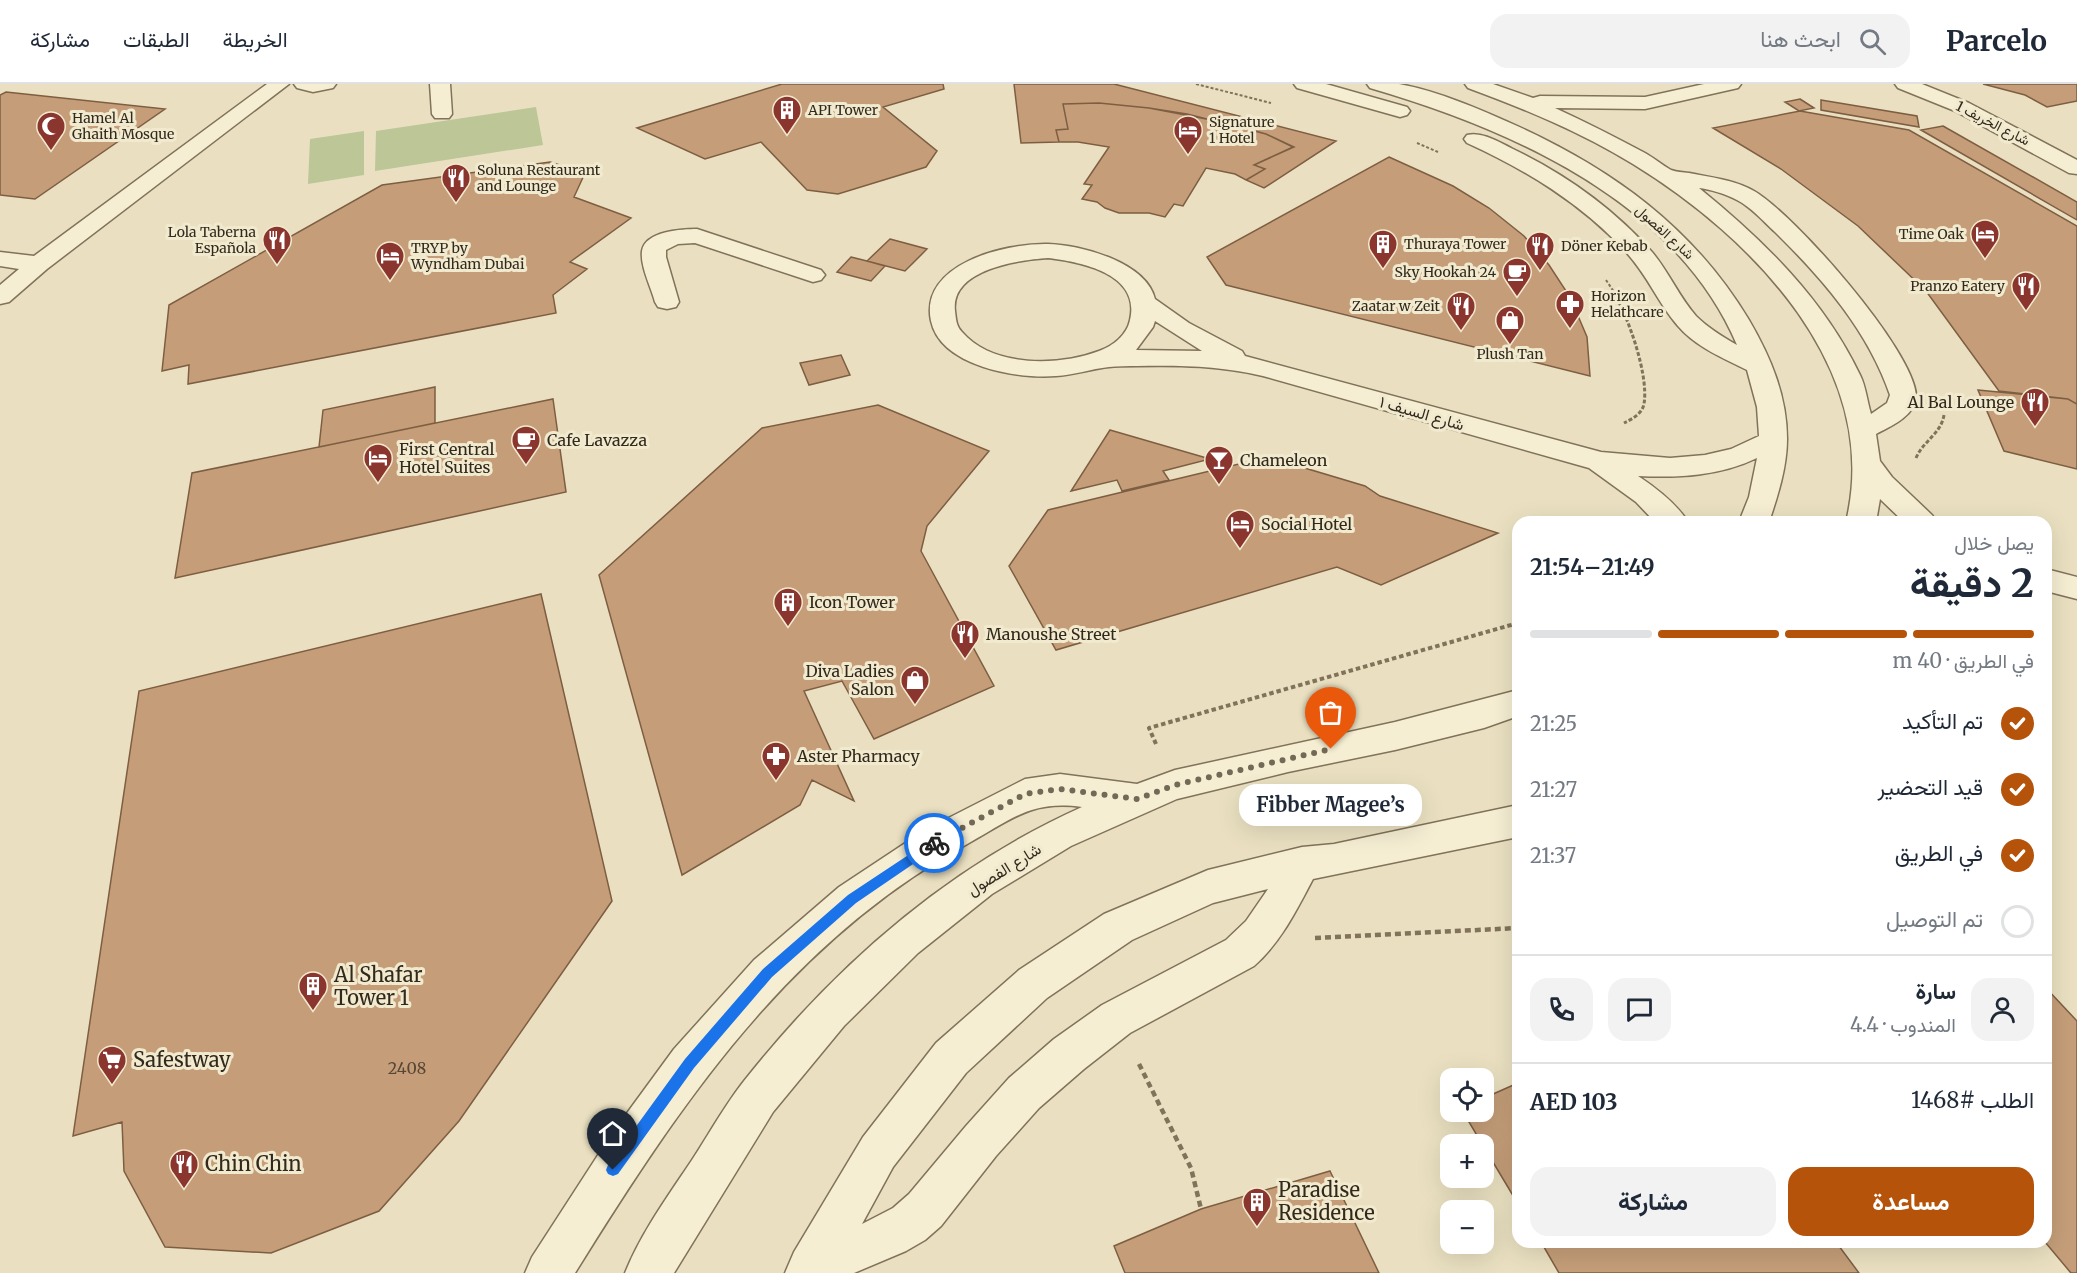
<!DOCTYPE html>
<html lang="ar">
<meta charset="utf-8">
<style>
body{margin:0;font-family:Merriweather,Vazirmatn,serif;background:#f2f2f3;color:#1f2937;direction:rtl;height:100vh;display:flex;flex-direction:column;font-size:22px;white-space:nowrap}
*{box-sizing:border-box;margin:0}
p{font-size:20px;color:#747a83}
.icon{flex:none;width:33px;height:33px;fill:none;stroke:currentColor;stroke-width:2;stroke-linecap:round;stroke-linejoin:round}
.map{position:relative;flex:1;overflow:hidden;direction:ltr}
.panel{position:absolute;left:1512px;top:432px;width:540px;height:732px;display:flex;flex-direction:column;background:#fff;border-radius:18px;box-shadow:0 6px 24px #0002;direction:rtl}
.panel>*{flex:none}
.fabs{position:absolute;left:1440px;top:984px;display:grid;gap:12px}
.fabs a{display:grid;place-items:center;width:54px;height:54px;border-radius:12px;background:#fff;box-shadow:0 6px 24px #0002;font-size:30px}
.pin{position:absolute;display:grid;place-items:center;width:51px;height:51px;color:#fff;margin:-62px -26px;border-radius:50% 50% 50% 0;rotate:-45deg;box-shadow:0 0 6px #0007}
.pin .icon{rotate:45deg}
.courier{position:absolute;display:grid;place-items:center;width:60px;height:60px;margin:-30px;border:4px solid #1a73e8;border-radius:50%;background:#fff;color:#222;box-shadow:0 2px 8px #0007}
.bubble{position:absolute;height:42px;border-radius:18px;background:#fff;box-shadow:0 6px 24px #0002;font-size:20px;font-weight:700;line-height:42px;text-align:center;direction:rtl}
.head em{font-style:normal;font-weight:700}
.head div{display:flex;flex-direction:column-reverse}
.head{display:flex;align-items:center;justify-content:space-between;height:102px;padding:0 18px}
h1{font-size:39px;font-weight:700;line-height:45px}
.bar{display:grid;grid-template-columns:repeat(4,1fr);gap:9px 6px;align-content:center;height:72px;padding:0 18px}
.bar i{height:8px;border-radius:4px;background:#e0e1e3}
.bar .active{background:#b45309}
.bar p{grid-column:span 4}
.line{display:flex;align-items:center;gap:15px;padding:0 18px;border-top:2px solid #e0e1e3}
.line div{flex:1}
.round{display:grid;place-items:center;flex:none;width:63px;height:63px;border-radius:18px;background:#f2f2f3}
ol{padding:0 18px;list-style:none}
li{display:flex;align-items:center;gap:18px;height:66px}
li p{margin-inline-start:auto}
li .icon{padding:6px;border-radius:50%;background:#b45309;color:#fff;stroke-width:4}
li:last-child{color:#747a83}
li i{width:33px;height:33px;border:3px solid #e0e1e3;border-radius:50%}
.button{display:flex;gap:12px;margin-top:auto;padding:12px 18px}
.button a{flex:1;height:69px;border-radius:18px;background:#b45309;color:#fff;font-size:24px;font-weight:700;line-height:69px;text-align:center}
.button a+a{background:#f2f2f3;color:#1f2937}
header{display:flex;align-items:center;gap:36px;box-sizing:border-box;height:84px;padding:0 30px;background:#fff;border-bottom:2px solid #e0e1e3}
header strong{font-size:28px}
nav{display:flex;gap:33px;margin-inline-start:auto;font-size:21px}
.search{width:420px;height:54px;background:#f2f2f3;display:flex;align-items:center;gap:15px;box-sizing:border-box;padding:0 21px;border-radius:18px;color:#747a83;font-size:22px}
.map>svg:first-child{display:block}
</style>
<header>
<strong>Parcelo</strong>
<div class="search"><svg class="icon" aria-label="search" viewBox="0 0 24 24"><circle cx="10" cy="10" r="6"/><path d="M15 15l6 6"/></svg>ابحث هنا</div>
<nav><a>الخريطة</a><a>الطبقات</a><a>مشاركة</a></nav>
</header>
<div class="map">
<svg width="2077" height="1189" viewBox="0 0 2077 1189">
<rect width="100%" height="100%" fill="#eae0c1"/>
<path fill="#bdc696" d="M536,23L543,61L375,87L376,47Z
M364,47V91L308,100L310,55Z"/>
<path fill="#c59e79" stroke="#7e5e42" stroke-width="1.5" d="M782,0H943L944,5L883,23L937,67L926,83L838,110L807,106L761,58L705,75L637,44Z
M1014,0H1114L1336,57L1264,104L1246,96L1265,85L1254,81L1293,63L1266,50L1187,30L1149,24L1099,19L1063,20L1068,45L1056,46L1059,58L1021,59Z
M1983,0H2077V17L2047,23L2025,11Z
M6,8L165,25L35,115L0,111V11Z
M1800,15L1814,24L1799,27L1785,18Z
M1821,16L1917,32L1919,43L1821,26Z
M1099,19L1149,24L1222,38L1266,50L1294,63L1254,81L1265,85L1246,96L1235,90L1206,84L1183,122L1174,120L1165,133L1149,129H1119L1105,124L1097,118L1082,115L1092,101L1084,100L1109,63L1078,58H1059L1056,46L1068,45L1063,20Z
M1800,27L1909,46L2077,142V320L2068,315L1999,307L1926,207L1858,142L1781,85L1713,44Z
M1943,42L2077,118V136L1921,46Z
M1389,73L1453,102L1489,124L1524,152L1549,181L1570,213L1587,253L1590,292L1226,201L1207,173Z
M550,78L585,89L574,113L631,134L570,178L587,185L553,211L556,229L188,300L189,281L162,287L169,221L382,101Z
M890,155L927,165L905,187L867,177Z
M851,173L867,177L885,182L871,197L837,188Z
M841,271L850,291L809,301L800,279Z
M435,303V339L319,363L323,326Z
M1978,306L2068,315L2077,320V385L2004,367Z
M553,315L566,408L175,494L192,389Z
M878,321L989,367L927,442L921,467L994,602L874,655L842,597L804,607L854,717L812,696L800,721L682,791L599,491L762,344Z
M1110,346L1210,375L1163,387L1169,396L1122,407L1117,396L1071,407Z
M1268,373L1365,402L1380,412L1498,449L1381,501L1337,483L1056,566L1009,482L1048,426Z
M541,510L612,817L459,1037L379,1127L271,1169L165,1163L124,1087L122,1038L73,1052L139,607Z
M2046,904L2077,937V1189H2071L2045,1158Z
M1518,999V1120L1463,1028H1484V1014Z
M1330,1087L1379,1189H1125L1114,1162L1201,1125Z
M1541,1158H1836L1859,1189H1559Z"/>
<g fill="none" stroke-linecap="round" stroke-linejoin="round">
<g stroke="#81725a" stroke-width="3">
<path id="minor" d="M267,0H289L47,185L9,218L0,220V201L19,185L0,182V168L34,172Z
M294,0H336L333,4L313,8L297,4Z
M430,0H450L452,30L449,34H435L432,30Z
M1294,0H1326L1407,23L1410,27L1407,31L1400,33L1297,4Z
M1367,0C1378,0 1389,0 1399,0C1438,7 1479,25 1515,41C1612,85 1693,143 1749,236C1770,272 1787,311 1787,355C1787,383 1778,411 1769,438H1739L1749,413L1757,374C1720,392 1679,394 1638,392C1656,404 1676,419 1688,438H1655L1636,418L1589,384L1263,292C1221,282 1179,281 1137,282C1128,282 1118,282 1109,283C1091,285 1074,291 1056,292C1018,295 941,283 931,237C919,180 1005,159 1048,160C1081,161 1146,178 1155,215L1189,239L1242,267L1245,272L1601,368L1670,374L1705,371L1731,365L1759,352L1757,323L1747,286C1723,274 1696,263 1678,242C1658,219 1647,190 1625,167C1581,119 1526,86 1467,59L1464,55L1467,51C1482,47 1499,58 1513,65C1565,90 1614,125 1652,168C1669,188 1679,213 1696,232C1708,244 1723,253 1737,261C1676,117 1511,45 1370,4ZM1048,174C1082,178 1141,190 1130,236C1127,251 1113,262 1099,267C1059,282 993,284 962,248C956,242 956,235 955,227C950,185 1019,176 1048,174ZM1155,237L1202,267L1136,266L1153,243Z
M1465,0H1493L1533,14L1540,12L1645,13L1704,0H1741L1738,4L1645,25L1555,24C1586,38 1615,53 1645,69C1654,74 1662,81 1671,86C1676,88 1683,88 1689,89C1710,93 1735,96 1754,107C1794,130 1913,265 1916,311C1917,331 1890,343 1876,350L1880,377L1892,393L1932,431L1937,438H1904L1880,415L1876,438H1846C1883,285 1752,153 1633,80C1581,48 1525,25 1468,4ZM1699,104C1709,105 1726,110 1737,116C1751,123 1763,137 1775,148C1823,195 1868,247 1890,311L1887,319L1871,330C1867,317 1866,303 1860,291C1823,214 1764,157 1699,104Z
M1895,0H1922L1969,19L2077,76V90L2069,89L1955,27L1898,4Z
M697,145L821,186L825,191L821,196L813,198L695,159L678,160L666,166V173L679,218L676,223L667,225L658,223L655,218C651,203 640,182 642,167C645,147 682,145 697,145Z
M2046,485L2077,493V515L2046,507Z
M1518,606V632L1484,644L1395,666L1288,688L1177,715L1071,762L992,810L918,869L844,942L773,1028L674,1189H625C641,1149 668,1112 692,1076C709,1050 725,1021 744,997C835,882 948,783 1082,723C1031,716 1012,735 969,759C789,857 680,1020 575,1189H525L532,1173L611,1051L674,965L754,876L839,803L925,746L1025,695L1060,690L1137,700L1175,686L1395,638Z
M1518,721V753L1313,795C1296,827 1281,858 1254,882L1130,949L1084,985L1039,1024L996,1072L941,1142L925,1156L906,1167L854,1189H785L794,1168L863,1053L936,959L1019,886L1104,830L1208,786L1302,763L1334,760ZM1268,805L1246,837L1226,856L1102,921L1054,955L1009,994L966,1042L909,1110L893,1124L862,1140L893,1083L966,989L1047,914L1132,856L1213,819Z"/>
</g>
<path stroke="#81725a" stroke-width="2" stroke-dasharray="3 2" stroke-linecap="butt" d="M1196,0L1271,19
M1417,59L1438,68
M1606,196L1614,208"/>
<path stroke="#81725a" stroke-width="3" stroke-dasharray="4 2" stroke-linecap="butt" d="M1613,207C1628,232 1649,291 1644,320C1642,330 1632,335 1624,339
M1916,374C1923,357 1941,350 1944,331"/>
<path stroke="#81725a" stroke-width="4" stroke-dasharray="4.5 3" stroke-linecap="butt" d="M1156,660L1149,644L1518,539"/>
<path stroke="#81725a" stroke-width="4.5" stroke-dasharray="6 4" stroke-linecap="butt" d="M1315,854L1518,844
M1139,980L1191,1084L1201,1125"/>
<use href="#minor" fill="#f5eed3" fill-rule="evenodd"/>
</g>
<path fill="#1a73e8" d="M934,754L939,759L938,763L856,819L772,893L694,984L618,1090L613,1092L608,1090L606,1086L608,1081L685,975L763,885L848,811Z"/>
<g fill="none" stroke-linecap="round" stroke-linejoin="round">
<path stroke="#726956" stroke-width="6" stroke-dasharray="0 10.8" d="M934,759L1025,710L1060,705L1137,715L1175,701L1331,665"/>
</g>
<defs>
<g id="building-pin" transform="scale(1.5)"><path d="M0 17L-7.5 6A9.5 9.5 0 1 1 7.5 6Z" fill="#8b352f" stroke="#f2eacf"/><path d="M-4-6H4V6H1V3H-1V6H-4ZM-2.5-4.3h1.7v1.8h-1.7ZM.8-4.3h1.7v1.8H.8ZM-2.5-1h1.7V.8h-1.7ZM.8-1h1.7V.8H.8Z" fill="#fff"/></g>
<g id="mosque-pin" transform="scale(1.5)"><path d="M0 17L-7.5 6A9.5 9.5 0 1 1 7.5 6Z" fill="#8b352f" stroke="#f2eacf"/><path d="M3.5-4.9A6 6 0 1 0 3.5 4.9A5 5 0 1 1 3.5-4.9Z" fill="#fff"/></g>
<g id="hotel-pin" transform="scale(1.5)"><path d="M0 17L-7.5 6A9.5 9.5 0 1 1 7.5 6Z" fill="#8b352f" stroke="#f2eacf"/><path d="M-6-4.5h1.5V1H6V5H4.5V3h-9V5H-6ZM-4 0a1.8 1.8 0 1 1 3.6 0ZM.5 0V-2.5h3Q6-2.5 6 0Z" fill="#fff"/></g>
<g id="restaurant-pin" transform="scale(1.5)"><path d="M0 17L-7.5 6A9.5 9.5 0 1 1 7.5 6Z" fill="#8b352f" stroke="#f2eacf"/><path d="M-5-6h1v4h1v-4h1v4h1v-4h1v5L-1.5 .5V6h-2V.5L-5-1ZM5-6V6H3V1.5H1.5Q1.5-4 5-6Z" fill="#fff"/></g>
<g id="cafe-pin" transform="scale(1.5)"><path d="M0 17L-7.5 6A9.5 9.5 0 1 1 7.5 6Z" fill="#8b352f" stroke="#f2eacf"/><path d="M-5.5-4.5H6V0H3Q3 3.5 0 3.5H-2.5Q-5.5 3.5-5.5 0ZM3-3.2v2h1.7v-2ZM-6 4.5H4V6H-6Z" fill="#fff"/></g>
<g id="pharmacy-pin" transform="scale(1.5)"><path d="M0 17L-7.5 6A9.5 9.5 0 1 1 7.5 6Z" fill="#8b352f" stroke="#f2eacf"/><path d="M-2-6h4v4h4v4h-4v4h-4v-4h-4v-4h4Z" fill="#fff"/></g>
<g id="shop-pin" transform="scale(1.5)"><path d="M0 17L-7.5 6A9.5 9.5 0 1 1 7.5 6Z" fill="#8b352f" stroke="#f2eacf"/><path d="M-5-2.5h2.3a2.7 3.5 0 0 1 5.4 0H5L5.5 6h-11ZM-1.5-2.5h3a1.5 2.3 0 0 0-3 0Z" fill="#fff"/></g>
<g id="bar-pin" transform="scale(1.5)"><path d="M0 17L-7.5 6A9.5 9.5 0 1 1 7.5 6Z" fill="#8b352f" stroke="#f2eacf"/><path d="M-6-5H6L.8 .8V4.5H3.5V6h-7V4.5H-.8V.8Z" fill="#fff"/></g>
<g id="supermarket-pin" transform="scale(1.5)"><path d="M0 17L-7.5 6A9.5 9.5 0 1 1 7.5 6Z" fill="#8b352f" stroke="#f2eacf"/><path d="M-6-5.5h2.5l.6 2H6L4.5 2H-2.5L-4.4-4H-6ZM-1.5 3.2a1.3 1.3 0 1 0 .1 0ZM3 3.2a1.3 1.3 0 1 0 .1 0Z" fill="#fff"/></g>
</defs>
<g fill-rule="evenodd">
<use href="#building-pin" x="787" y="26"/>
<use href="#mosque-pin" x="51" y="42"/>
<use href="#hotel-pin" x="1188" y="46"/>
<use href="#restaurant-pin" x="456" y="94"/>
<use href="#hotel-pin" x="1985" y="150"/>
<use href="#restaurant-pin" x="277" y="156"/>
<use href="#building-pin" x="1383" y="160"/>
<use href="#restaurant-pin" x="1540" y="162"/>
<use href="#hotel-pin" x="390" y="172"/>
<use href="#cafe-pin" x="1517" y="188"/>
<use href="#restaurant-pin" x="2026" y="202"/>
<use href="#pharmacy-pin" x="1570" y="220"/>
<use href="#restaurant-pin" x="1461" y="222"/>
<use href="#shop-pin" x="1510" y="236"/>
<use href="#restaurant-pin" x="2035" y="318"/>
<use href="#cafe-pin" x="526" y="356"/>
<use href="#hotel-pin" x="378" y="374"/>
<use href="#bar-pin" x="1219" y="376"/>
<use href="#hotel-pin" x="1240" y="440"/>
<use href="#building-pin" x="788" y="518"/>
<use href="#restaurant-pin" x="965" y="550"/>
<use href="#shop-pin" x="915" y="596"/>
<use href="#pharmacy-pin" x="776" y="672"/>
<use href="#building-pin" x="313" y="902"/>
<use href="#supermarket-pin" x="112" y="976"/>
<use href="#restaurant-pin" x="184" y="1080"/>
<use href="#building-pin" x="1257" y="1118"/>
</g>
<g text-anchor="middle" stroke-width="6" stroke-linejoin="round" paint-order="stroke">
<g font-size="14" fill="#32291d" stroke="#f2eacf" text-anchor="start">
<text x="808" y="31">API Tower</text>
<text x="72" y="39">Hamel Al<tspan x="72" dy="16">Ghaith Mosque</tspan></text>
<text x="1209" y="43">Signature<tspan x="1209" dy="16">1 Hotel</tspan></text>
<text x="477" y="91">Soluna Restaurant<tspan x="477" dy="16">and Lounge</tspan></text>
<text x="256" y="153" text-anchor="end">Lola Taberna<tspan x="256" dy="16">Española</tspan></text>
<text x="1964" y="155" text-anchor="end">Time Oak</text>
<text x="1404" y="165">Thuraya Tower</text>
<text x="1561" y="167">Döner Kebab</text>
<text x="411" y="169">TRYP by<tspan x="411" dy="16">Wyndham Dubai</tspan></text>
<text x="1496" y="193" text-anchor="end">Sky Hookah 24</text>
<text x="2005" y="207" text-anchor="end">Pranzo Eatery</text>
<text x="1591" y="217">Horizon<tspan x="1591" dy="16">Helathcare</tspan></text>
<text x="1440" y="227" text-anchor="end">Zaatar w Zeit</text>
<text x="1510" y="275" text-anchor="middle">Plush Tan</text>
</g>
<g font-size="14" fill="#32291d" stroke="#f2eacf">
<text transform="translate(1993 39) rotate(27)" y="5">شارع الخريف 1</text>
<text transform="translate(1665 148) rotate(42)" y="5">شارع الفصول</text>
</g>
<g font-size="16" fill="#32291d" stroke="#f2eacf" text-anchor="start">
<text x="2014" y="324" text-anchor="end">Al Bal Lounge</text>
<text x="547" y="362">Cafe Lavazza</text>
<text x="399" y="371">First Central<tspan x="399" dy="18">Hotel Suites</tspan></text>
<text x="1240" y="382">Chameleon</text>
<text x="1261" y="446">Social Hotel</text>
<text x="809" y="524">Icon Tower</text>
<text x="986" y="556">Manoushe Street</text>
<text x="894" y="593" text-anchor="end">Diva Ladies<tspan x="894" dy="18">Salon</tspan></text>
<text x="797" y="678">Aster Pharmacy</text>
</g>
<g font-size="16" fill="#32291d" stroke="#f2eacf">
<text transform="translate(1422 329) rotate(16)" y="6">شارع السيف ١</text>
<text transform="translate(1004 785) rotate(-32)" y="6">شارع الفصول</text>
</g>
<g font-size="16" fill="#574634">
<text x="407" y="990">2408</text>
</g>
<g font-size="20" fill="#32291d" stroke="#f2eacf" text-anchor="start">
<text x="334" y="898">Al Shafar<tspan x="334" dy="23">Tower 1</tspan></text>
<text x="133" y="983">Safestway</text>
<text x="205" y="1087">Chin Chin</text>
<text x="1278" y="1113">Paradise<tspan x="1278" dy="23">Residence</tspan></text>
</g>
</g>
</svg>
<div class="fabs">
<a><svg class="icon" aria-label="locate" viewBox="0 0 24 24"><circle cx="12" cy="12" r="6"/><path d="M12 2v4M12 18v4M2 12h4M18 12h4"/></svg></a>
<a>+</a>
<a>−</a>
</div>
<div class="pin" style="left:1331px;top:665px;background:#ea580c"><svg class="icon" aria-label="bag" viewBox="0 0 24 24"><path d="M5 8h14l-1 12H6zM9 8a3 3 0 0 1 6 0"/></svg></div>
<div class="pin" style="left:613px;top:1086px;background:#1f2937"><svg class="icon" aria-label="home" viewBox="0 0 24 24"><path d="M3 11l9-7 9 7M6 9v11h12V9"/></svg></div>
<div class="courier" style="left:934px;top:759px"><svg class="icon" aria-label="bike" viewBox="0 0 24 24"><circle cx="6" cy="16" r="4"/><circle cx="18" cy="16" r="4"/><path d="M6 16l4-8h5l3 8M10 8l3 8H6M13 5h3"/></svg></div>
<div class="bubble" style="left:1239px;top:700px;width:183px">Fibber Magee’s</div>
<section class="panel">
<div class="head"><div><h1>2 دقيقة</h1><p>يصل خلال</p></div><em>21:49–21:54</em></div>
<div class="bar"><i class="active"></i><i class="active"></i><i class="active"></i><i></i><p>في الطريق · 40 m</p></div>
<ol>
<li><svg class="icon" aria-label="check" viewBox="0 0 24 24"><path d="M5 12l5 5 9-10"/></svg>تم التأكيد<p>21:25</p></li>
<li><svg class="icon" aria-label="check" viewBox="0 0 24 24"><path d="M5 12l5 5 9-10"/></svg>قيد التحضير<p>21:27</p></li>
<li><svg class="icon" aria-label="check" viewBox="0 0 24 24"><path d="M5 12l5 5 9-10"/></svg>في الطريق<p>21:37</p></li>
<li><i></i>تم التوصيل</li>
</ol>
<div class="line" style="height:108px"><a class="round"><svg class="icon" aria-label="person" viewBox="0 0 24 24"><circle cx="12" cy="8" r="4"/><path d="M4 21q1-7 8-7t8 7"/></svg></a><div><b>سارة</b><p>المندوب · 4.4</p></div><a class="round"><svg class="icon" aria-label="chat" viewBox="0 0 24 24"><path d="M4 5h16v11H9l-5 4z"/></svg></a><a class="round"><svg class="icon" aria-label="phone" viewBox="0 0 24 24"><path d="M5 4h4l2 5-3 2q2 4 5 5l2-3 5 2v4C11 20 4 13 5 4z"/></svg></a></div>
<div class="line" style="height:78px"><div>الطلب #1468</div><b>AED 103</b></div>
<div class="button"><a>مساعدة</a><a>مشاركة</a></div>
</section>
</div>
